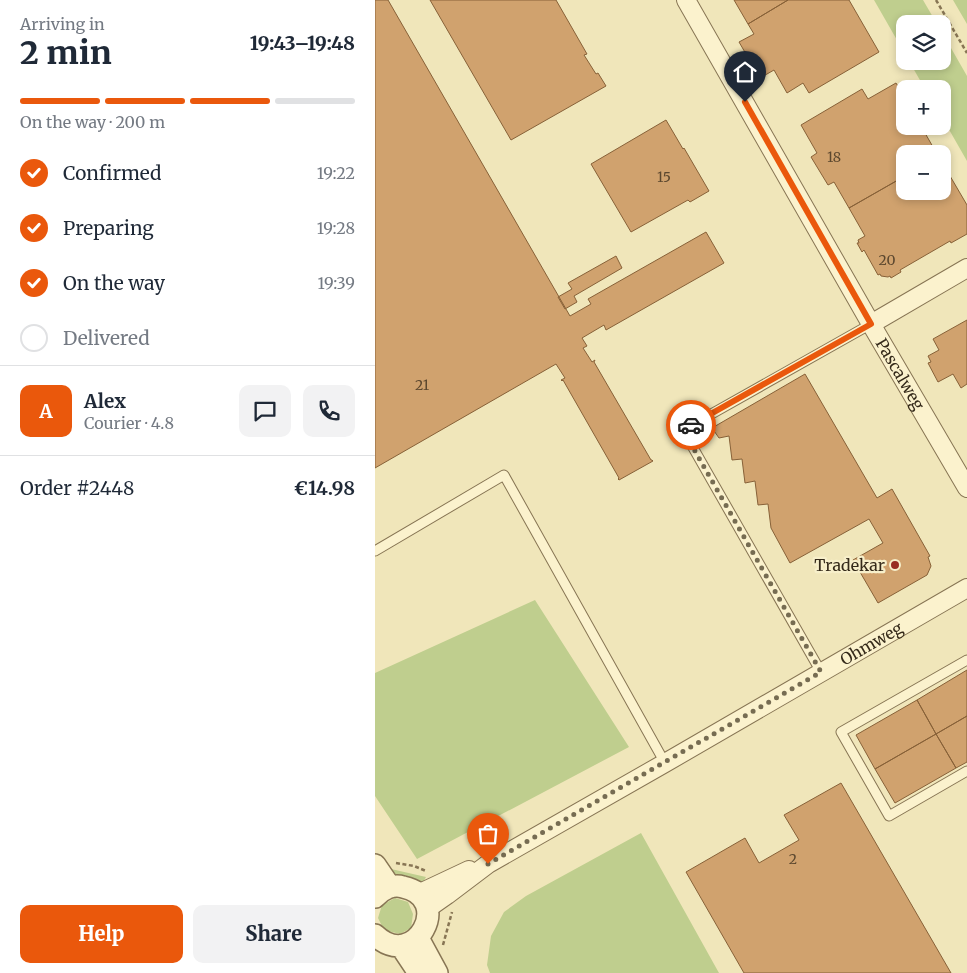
<!DOCTYPE html>
<meta charset="utf-8">
<style>
body{margin:0;font-family:Merriweather,serif;background:#f2f2f3;color:#1f2937;height:100vh;display:flex;flex-direction:column;font-size:19px;white-space:nowrap}
*{box-sizing:border-box;margin:0}
p{font-size:16px;color:#747a83}
.icon{flex:none;width:28px;height:28px;fill:none;stroke:currentColor;stroke-width:2;stroke-linecap:round;stroke-linejoin:round}
.map{position:relative;flex:1;overflow:hidden}
.drawer{display:flex;flex-direction:column;background:#fff;width:375px}
.drawer>*{flex:none}
.fabs{position:absolute;left:521px;top:15px;display:grid;gap:10px}
.fabs a{display:grid;place-items:center;width:55px;height:55px;border-radius:10px;background:#fff;box-shadow:0 2px 8px #0003;font-size:25px}
.pin{position:absolute;display:grid;place-items:center;width:42px;height:42px;color:#fff;margin:-51px -21px;border-radius:50% 50% 50% 0;rotate:-45deg;box-shadow:0 0 5px #0007}
.pin .icon{rotate:45deg}
.courier{position:absolute;display:grid;place-items:center;width:50px;height:50px;margin:-25px;border:4px solid #ea580c;border-radius:50%;background:#fff;color:#222;box-shadow:0 1px 6px #0007}
.overview em{font-style:normal;font-weight:800}
.overview div{display:flex;flex-direction:column-reverse}
.overview{display:flex;align-items:center;justify-content:space-between;height:85px;padding:0 20px}
h1{font-size:32px;font-weight:800;line-height:38px}
.bar{display:grid;grid-template-columns:repeat(4,1fr);gap:8px 5px;align-content:center;height:60px;padding:0 20px}
.bar i{height:6px;border-radius:4px;background:#e0e1e3}
.bar .current{background:#ea580c}
.bar p{grid-column:span 4}
.line{display:flex;align-items:center;gap:12px;padding:0 20px;border-top:1px solid #e0e1e3}
.line div{flex:1}
.round{display:grid;place-items:center;flex:none;width:52px;height:52px;border-radius:10px;background:#f2f2f3}
ol{padding:0 20px;list-style:none}
li{display:flex;align-items:center;gap:15px;height:55px}
li p{margin-inline-start:auto}
li .icon{padding:5px;border-radius:50%;background:#ea580c;color:#fff;stroke-width:4}
li:last-child{color:#747a83}
li i{width:28px;height:28px;border:2px solid #e0e1e3;border-radius:50%}
.cta{display:flex;gap:10px;margin-top:auto;padding:10px 20px}
.cta a{flex:1;height:58px;border-radius:10px;background:#ea580c;color:#fff;font-size:20px;font-weight:800;line-height:58px;text-align:center}
.cta a+a{background:#f2f2f3;color:#1f2937}
main{display:flex;flex:1;min-height:0}
.map>svg:first-child{display:block}
</style>
<main>
<section class="drawer">
<div class="overview"><div><h1>2 min</h1><p>Arriving in</p></div><em>19:43–19:48</em></div>
<div class="bar"><i class="current"></i><i class="current"></i><i class="current"></i><i></i><p>On the way · 200 m</p></div>
<ol>
<li><svg class="icon" aria-label="check" viewBox="0 0 24 24"><path d="M5 12l5 5 9-10"/></svg>Confirmed<p>19:22</p></li>
<li><svg class="icon" aria-label="check" viewBox="0 0 24 24"><path d="M5 12l5 5 9-10"/></svg>Preparing<p>19:28</p></li>
<li><svg class="icon" aria-label="check" viewBox="0 0 24 24"><path d="M5 12l5 5 9-10"/></svg>On the way<p>19:39</p></li>
<li><i></i>Delivered</li>
</ol>
<div class="line" style="height:90px"><b class="round" style="background:#ea580c;color:#fff">A</b><div><b>Alex</b><p>Courier · 4.8</p></div><a class="round"><svg class="icon" aria-label="chat" viewBox="0 0 24 24"><path d="M4 5h16v11H9l-5 4z"/></svg></a><a class="round"><svg class="icon" aria-label="phone" viewBox="0 0 24 24"><path d="M5 4h4l2 5-3 2q2 4 5 5l2-3 5 2v4C11 20 4 13 5 4z"/></svg></a></div>
<div class="line" style="height:65px"><div>Order #2448</div><b>€14.98</b></div>
<div class="cta"><a>Help</a><a>Share</a></div>
</section>
<div class="map">
<svg width="592" height="973" viewBox="0 0 592 973">
<rect width="100%" height="100%" fill="#f0e6ba"/>
<path fill="#bfce8e" d="M499,0H548L562,24H530V54Z
M578,0H592V24Z
M568,34L592,76V161L568,119V89H550L534,61H568Z
M160,600L254,747L42,859L0,796V673Z
M266,833L344,973H115L112,965L116,936L129,912L151,896Z
M16,869L51,877L47,884L17,877Z
M20,898L33,902L38,914L36,928L25,934L9,930L3,918L7,905Z"/>
<path fill="#d0a26e" stroke="#876138" d="M0,0H13L195,316L216,304L213,299L331,232L349,263L231,330L229,325L207,338L212,346L208,348L217,362L220,360L219,362L276,460H277L278,461L244,480L243,479L244,478L188,380L187,381L186,380L190,378L181,364L0,468Z
M55,0H181L212,54L209,55L221,74L223,73L231,86L136,140Z
M359,0H413L373,24Z
M413,0H474L504,52L434,93L428,83L412,93L399,70L385,78L364,42L379,34L373,24Z
M521,83L530,98V126H546L562,154H530V176L474,208L459,182L453,185L436,157L442,153L426,125L487,89L493,99Z
M291,120L308,149L309,148L334,191L315,202L313,200L256,232L216,164Z
M568,164L592,205V234L576,243L575,241L525,270L526,272L516,278L515,276L513,277L506,276L505,274L503,275L489,250L487,252L482,243H484L483,240L490,236L474,208L530,176V191H568Z
M241,256L247,268L199,296L202,302L190,309L183,297L197,289L193,283Z
M592,320V384L586,388L578,374L563,382L553,363L556,362L553,356L564,350L558,339Z
M430,374L502,498L517,489L555,556L553,557L556,566L552,575L503,603L478,560L508,543L494,519L415,563L396,528L393,504L383,505L380,481L370,483L367,459L357,460L354,436L344,438L337,428Z
M592,670V716L561,734L542,700Z
M542,700L561,734L500,769L481,735Z
M592,716V762L581,768L561,734Z
M561,734L581,768L520,803L500,769Z
M466,783L576,973H369L311,872L370,838L384,863L424,840L409,815Z"/>
<g fill="none" stroke-linecap="round" stroke-linejoin="round">
<g stroke="#877554" stroke-width="11">
<path id="service" d="M0,551L129,475L290,763
M592,660L466,732L514,816L592,771
M446,672L308,430L496,324"/>
</g>
<g stroke="#877554" stroke-width="20">
<g id="minor">
<path id="s1" d="M311,0L496,324L592,488"/>
<path d="M496,324L592,268"/>
<path d="M43,894L94,870"/>
<path id="s2" d="M52,909L72,895L113,864L290,763L592,588"/>
</g>
</g>
<g stroke="#877554" stroke-width="24">
<path id="tertiary" d="M0,865L15,887
M0,897C7,889 18,884 28,887C80,898 40,973 0,935
M43,938L62,973
M26,946L44,973"/>
</g>
<path stroke="#877554" stroke-width="2.5" stroke-dasharray="4 2.5" stroke-linecap="butt" d="M561,0L592,53
M21,863L39,866L51,871
M68,945L77,912"/>
<use href="#service" stroke="#fbf2cd" stroke-width="9"/>
<use href="#minor" stroke="#fbf2cd" stroke-width="18"/>
<use href="#tertiary" stroke="#fbf2cd" stroke-width="21"/>
</g>
<g fill="none" stroke-linecap="round" stroke-linejoin="round">
<path stroke="#766c52" stroke-width="5" stroke-dasharray="0 9" d="M113,864L446,672L308,430L316,425"/>
<path stroke="#ea580c" stroke-width="6" d="M316,425L496,324L370,102"/>
</g>
<circle fill="#992e21" stroke="#f7efca" stroke-width="2" cx="520" cy="565" r="5"/>
<g text-anchor="middle" stroke-width="4.5" stroke-linejoin="round" paint-order="stroke">
<g font-size="14" fill="#5c482f">
<text x="459" y="162">18</text>
<text x="289" y="182">15</text>
<text x="512" y="265">20</text>
<text x="47" y="390">21</text>
<text x="418" y="864">2</text>
</g>
<g font-size="16" fill="#352a1a" stroke="#f7efca">
<text dy="6" stroke="none"><textPath href="#s1" startOffset="431">Pascalweg</textPath></text>
<text dy="6" stroke="none"><textPath href="#s2" startOffset="518">Ohmweg</textPath></text>
</g>
<g font-size="16" fill="#352a1a" stroke="#f7efca" text-anchor="end">
<text x="510" y="571">Tradekar</text>
</g>
</g>
</svg>
<div class="fabs">
<a><svg class="icon" aria-label="layers" viewBox="0 0 24 24"><path d="M12 4l9 5-9 5-9-5zM3 14l9 5 9-5"/></svg></a>
<a>+</a>
<a>−</a>
</div>
<div class="pin" style="left:113px;top:864px;background:#ea580c"><svg class="icon" aria-label="bag" viewBox="0 0 24 24"><path d="M5 8h14l-1 12H6zM9 8a3 3 0 0 1 6 0"/></svg></div>
<div class="pin" style="left:370px;top:102px;background:#1f2937"><svg class="icon" aria-label="home" viewBox="0 0 24 24"><path d="M3 11l9-7 9 7M6 9v11h12V9"/></svg></div>
<div class="courier" style="left:316px;top:425px"><svg class="icon" aria-label="car" viewBox="0 0 24 24"><path d="M5 17H2v-5l4-1 3-4h7l3 4 3 1v5h-3M9 17h6M6 11h13"/><circle cx="7" cy="17" r="2"/><circle cx="17" cy="17" r="2"/></svg></div>
</div>
</main>
